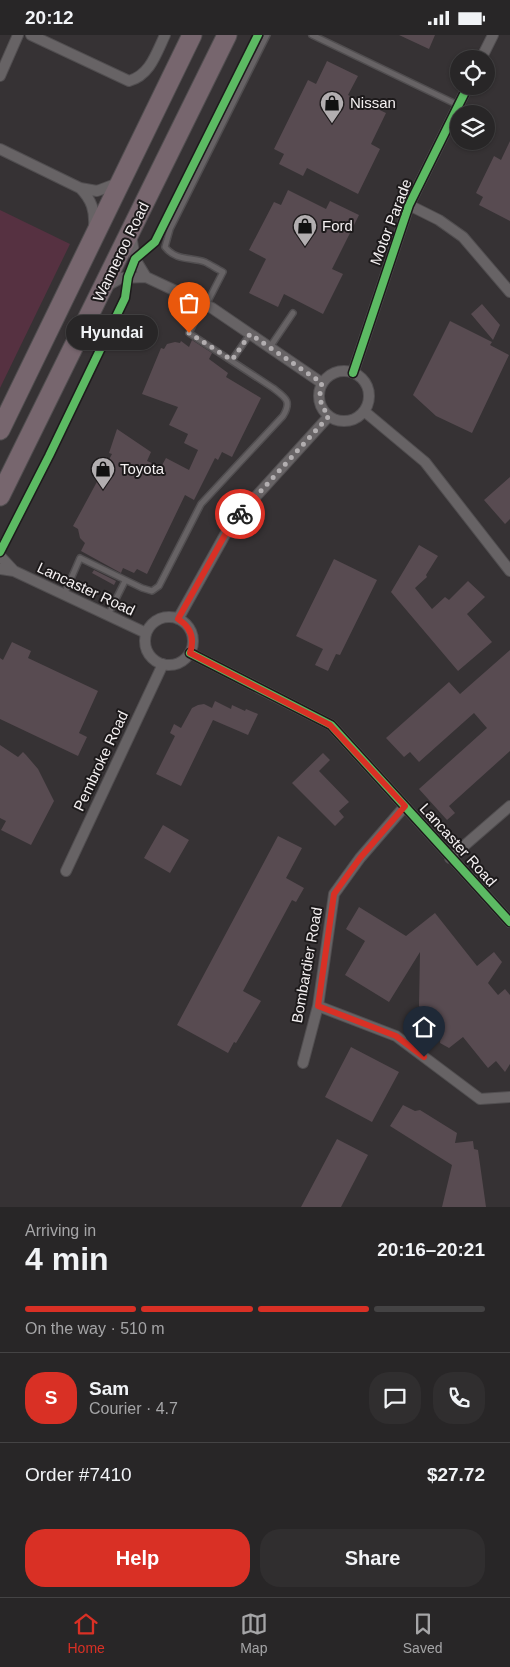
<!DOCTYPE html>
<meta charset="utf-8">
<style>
body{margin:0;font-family:Arial,sans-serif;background:#302e2f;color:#f1f3f6;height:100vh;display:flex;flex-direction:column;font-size:19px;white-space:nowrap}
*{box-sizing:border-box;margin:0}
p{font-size:16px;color:#a5a5a7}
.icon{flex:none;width:28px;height:28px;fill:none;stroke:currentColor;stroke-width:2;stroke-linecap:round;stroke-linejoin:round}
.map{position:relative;height:1172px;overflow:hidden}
.side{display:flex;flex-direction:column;background:#282627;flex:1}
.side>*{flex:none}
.fabs{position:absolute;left:450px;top:15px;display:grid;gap:10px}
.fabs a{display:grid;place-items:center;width:45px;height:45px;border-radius:50%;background:#282627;box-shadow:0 1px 4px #0004,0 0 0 1px #444344;font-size:25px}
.pin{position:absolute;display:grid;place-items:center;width:42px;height:42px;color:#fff;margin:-51px -21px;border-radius:50% 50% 50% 0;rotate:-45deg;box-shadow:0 0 5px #0007}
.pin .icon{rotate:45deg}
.courier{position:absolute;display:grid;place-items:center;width:50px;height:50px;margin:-25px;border:4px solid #d93025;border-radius:50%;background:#fff;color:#222;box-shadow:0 1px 6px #0007}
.bubble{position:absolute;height:35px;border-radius:18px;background:#282627;box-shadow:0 1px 4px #0004,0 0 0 1px #444344;font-size:16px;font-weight:700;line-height:35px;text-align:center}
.headline em{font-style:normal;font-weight:700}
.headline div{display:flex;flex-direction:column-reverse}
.headline{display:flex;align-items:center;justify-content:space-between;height:85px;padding:0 25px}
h1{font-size:32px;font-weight:700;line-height:38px}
.bar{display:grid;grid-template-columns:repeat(4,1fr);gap:8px 5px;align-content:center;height:60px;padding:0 25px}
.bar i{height:6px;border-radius:4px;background:#444344}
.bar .selected{background:#d93025}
.bar p{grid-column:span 4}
.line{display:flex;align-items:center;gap:12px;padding:0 25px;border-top:1px solid #444344}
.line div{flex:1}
.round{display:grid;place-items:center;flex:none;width:52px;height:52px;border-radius:20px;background:#302e2f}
.action{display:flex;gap:10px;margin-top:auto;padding:10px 25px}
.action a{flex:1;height:58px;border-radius:20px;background:#d93025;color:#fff;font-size:20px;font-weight:700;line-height:58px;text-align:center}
.action a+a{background:#302e2f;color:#f1f3f6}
.status{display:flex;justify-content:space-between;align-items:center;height:35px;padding:0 25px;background:#282627;direction:ltr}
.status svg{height:14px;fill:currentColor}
.tabs{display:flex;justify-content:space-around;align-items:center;height:70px;border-top:1px solid #444344;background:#282627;font-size:14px;color:#a5a5a7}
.tabs a{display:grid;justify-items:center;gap:2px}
.tabs .selected{color:#d93025}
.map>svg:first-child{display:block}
</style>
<div class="status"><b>20:12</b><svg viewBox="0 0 49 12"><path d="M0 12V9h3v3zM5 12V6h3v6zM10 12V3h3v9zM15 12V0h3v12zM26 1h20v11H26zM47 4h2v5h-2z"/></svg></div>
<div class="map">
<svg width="510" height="1172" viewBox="0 0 510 1172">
<rect width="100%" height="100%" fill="#363234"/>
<path fill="#563141" d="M0,175L70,209L0,353Z"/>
<path fill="#584b51" d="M399,0H435L429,14Z
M327,26L358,41L348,60L386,78L371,109L380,114L358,159L307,133L303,141L279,129L284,119L274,114L308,45L316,49Z
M510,106V186L479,170L483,162L476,158L494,121L501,125Z
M288,155L326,174L330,166L359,180L332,234L343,239L323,279L284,259L278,272L249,258L266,224L249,215L274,167L281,170Z
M482,269L500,290L493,305L471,279Z
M450,286L492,307L490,310L509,320L472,398L436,381L413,360Z
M192,305L212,318L209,324L228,338L226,342L261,363L232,422L222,417L218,425L215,423L194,465L185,460L147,539L137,534L134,538L123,533L121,538L81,516L85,508L80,503L78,494L73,491L112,419L109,418L117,394L151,417L147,426L161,432L166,423L189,435L198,415L184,408L188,399L169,390L178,372L142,359L161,313L164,314L167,309L175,307L180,308L181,306L189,312Z
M510,442V484L505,489L484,465Z
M419,510L438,521L426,540L427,542L415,553L432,574L445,562L449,565L468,546L485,562L467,579L492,607L458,636L391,557Z
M334,524L377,545L340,620L336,619L328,636L315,630L323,614L296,601Z
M94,535L116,546L114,550L92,538Z
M12,607L31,616L28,623L98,656L79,698L87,702L78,721L0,684V623L3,625Z
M510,615V716L449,771L455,778L447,785L419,754L487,693L474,678L419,727L410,717L404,722L386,703L449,647L460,659Z
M215,666L231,674L232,670L245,676L246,674L258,679L248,700L213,685L181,751L156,739L175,701L170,698L174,689L181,693L192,673L198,670L204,669L212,673Z
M0,710L18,722L23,717L26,720L38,734L54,766L31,810L1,795L6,786L0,783Z
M323,718L330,725L319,736L349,767L339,776L344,782L335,791L292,748Z
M163,790L189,805L170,838L144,823Z
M278,801L302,813L286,843L304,853L296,867L292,865L243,956L261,966L236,1008L234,1007L228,1018L177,990Z
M359,872L406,901L435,878L477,931L494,917L502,927L488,948L498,960L505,954L510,960V1029L505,1037L496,1026L488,1033L463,1002L449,1013L440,1008L441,999L419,971L420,917L389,967L345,940L365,906L346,894Z
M351,1012L399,1037L372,1087L325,1062Z
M403,1070L415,1076L420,1075L457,1098L455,1108L473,1106L474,1114L478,1115L486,1172H442L452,1130L390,1091Z
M337,1104L368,1120L341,1172H301Z"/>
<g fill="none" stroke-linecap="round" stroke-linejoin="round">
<g stroke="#514e50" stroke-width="8">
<path id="lane" d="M312,0L458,70
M206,270L223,237C217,234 211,230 205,227C190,222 176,226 165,212L170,194L267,0
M270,312L293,278
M232,325L250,299
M64,560L80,523L142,553L152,556L159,551L201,469L283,381C292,366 286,363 273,353L189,298L203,269
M108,580L125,546"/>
</g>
<g stroke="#514e50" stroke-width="12">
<path id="street" d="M31,0L129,46C150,40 156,19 165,0
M481,24L493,0
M0,41L18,0
M0,114L80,153L97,156L118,148
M80,153C92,165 95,176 94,192
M409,170L439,185L463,202L510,257
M131,200L135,224L146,242
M105,252L121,243L146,242L212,273L322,348
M319 361a25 25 0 1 1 50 0a25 25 0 1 1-50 0Z
M353,338L409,170L468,51
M364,376L425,427L510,536
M0,521L14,536
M0,534L14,536L146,598
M145 606a24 24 0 1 1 48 0a24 24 0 1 1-48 0Z
M178,584L231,489L329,381
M190,618L331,690L510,887
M450,823L510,771
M66,836L163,629
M318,971L396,1001L480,1064L510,1062
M303,1028L318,971L334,859L360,823L405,771"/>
</g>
<g stroke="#514e50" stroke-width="21">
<path id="highway" d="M0,395L192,0
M0,461L227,0"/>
</g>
<use href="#lane" stroke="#676365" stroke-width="5"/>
<use href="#street" stroke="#676365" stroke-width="10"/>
<use href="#highway" stroke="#77666e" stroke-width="19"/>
<g stroke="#1d1a1b" stroke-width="11">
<path id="cycleway" d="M353,338L409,170L468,51
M0,517L49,421L125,263L128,242L135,224L155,207L258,0
M190,618L331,690L510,887"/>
</g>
<use href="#cycleway" stroke="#5cba63" stroke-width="8"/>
</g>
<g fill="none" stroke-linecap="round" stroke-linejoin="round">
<path stroke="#b2aeb0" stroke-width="5" stroke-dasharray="0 9" d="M189,298L232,325L250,299L322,348C318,362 320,370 329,381L240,479"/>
<path stroke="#d93025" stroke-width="6" d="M240,479L231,489L178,584C191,592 195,603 190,618L330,690L405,771L360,823L334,859L318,971L396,1001L424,1022"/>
</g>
<defs>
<g id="shop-pin" transform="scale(1.25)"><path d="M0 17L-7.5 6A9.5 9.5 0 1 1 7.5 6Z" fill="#b2aeb0" stroke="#1d1a1b"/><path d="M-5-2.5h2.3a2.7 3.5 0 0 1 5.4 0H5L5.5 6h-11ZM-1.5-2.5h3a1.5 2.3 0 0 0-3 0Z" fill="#111"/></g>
</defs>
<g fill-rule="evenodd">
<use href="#shop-pin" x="332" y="68"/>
<use href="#shop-pin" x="305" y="191"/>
<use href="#shop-pin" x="103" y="434"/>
</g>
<g text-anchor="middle" stroke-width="4" stroke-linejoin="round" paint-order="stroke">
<g font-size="15" fill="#f5f1f2" stroke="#1d1a1b" text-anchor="start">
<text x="350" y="73">Nissan</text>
<text x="322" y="196">Ford</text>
<text x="120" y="439">Toyota</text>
</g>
<g font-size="15" fill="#f5f1f2" stroke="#1d1a1b">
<text transform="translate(391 187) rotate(-69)" y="5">Motor Parade</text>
<text transform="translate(121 217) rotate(-64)" y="5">Wanneroo Road</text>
<text transform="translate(86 554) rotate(25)" y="5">Lancaster Road</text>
<text transform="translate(101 726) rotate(-65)" y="5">Pembroke Road</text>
<text transform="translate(458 810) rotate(48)" y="5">Lancaster Road</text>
<text transform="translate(307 930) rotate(-80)" y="5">Bombardier Road</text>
</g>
</g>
</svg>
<div class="fabs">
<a><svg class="icon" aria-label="locate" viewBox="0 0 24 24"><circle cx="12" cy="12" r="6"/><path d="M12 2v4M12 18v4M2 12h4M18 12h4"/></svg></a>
<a><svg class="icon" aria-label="layers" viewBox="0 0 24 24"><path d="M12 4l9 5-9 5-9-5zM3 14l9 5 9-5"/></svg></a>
</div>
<div class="pin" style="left:189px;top:298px;background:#ea580c"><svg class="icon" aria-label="bag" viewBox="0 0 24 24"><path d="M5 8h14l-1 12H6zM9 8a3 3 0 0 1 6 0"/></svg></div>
<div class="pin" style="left:424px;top:1022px;background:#1f2937"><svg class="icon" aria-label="home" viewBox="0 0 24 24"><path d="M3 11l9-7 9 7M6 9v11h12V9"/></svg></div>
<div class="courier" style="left:240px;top:479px"><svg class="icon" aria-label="bike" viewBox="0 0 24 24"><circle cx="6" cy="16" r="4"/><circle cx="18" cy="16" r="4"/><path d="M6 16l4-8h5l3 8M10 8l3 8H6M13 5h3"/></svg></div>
<div class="bubble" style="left:66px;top:280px;width:92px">Hyundai</div>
</div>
<section class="side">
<div class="headline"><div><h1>4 min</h1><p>Arriving in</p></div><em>20:16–20:21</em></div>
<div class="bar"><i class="selected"></i><i class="selected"></i><i class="selected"></i><i></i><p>On the way · 510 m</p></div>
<div class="line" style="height:90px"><b class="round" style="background:#d93025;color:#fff">S</b><div><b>Sam</b><p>Courier · 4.7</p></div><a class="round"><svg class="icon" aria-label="chat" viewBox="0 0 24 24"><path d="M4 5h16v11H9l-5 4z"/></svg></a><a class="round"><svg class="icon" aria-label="phone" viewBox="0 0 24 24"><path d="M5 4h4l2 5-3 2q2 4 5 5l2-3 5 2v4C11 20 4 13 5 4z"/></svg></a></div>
<div class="line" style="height:65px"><div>Order #7410</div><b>$27.72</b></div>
<div class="action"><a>Help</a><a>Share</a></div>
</section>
<nav class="tabs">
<a class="selected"><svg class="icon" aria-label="home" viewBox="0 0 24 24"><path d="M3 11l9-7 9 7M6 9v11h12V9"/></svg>Home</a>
<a><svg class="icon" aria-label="map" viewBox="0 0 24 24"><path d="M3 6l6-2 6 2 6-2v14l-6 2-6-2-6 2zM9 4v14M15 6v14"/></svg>Map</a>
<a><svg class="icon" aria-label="saved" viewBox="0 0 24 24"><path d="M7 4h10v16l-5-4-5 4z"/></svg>Saved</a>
</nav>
